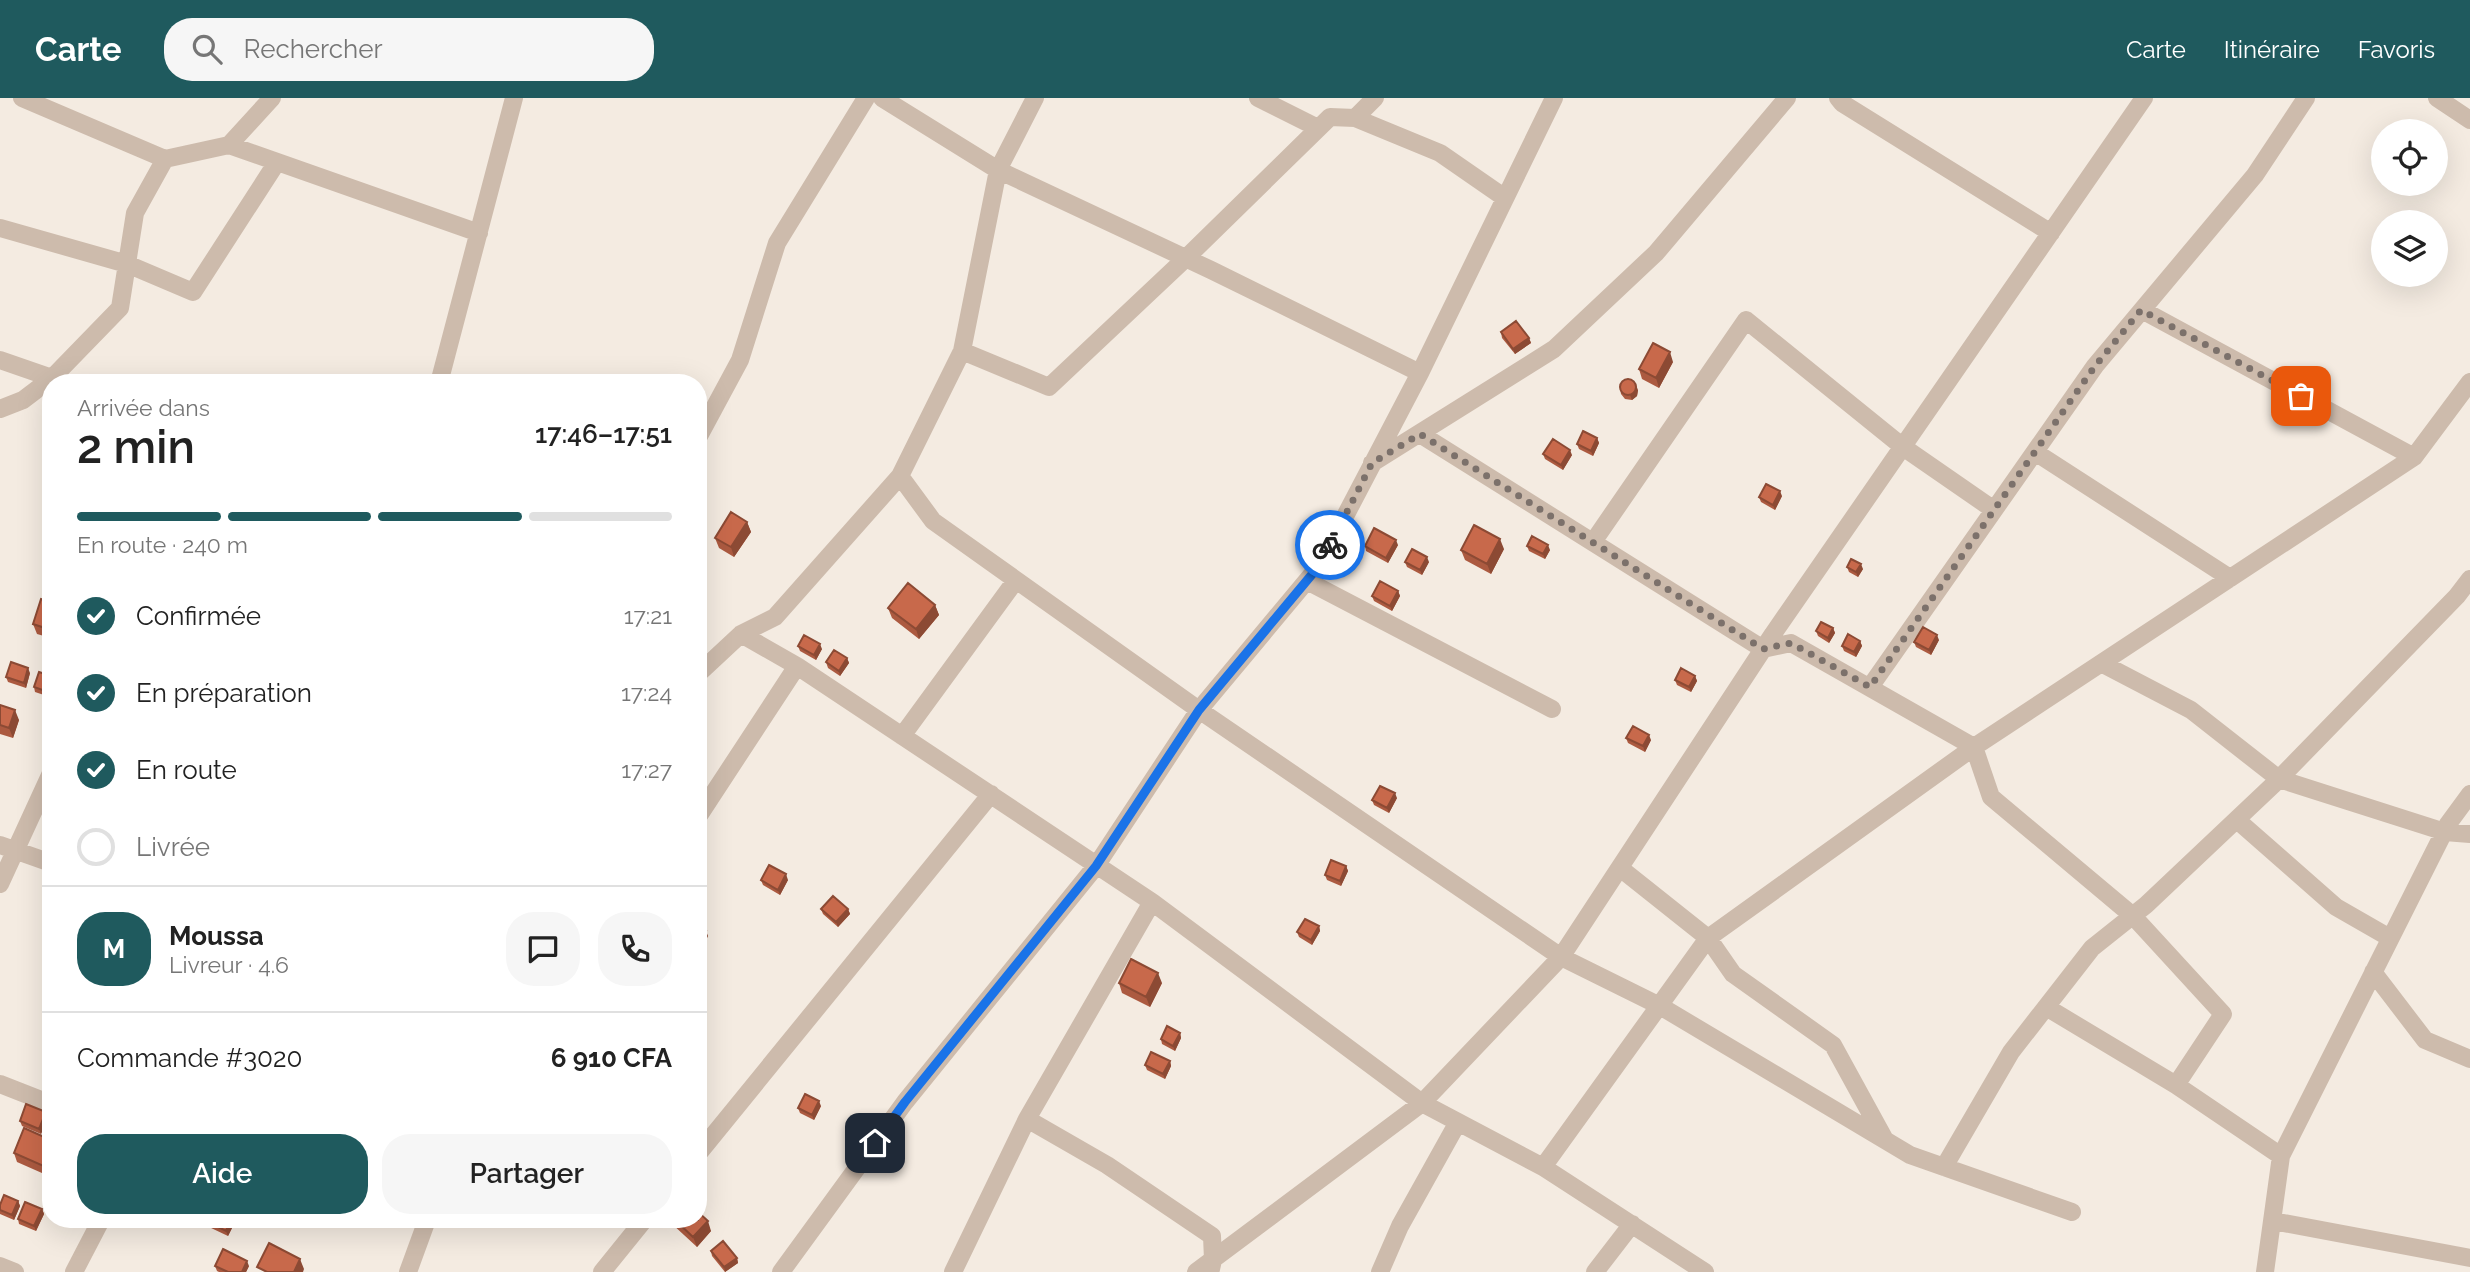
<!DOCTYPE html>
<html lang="fr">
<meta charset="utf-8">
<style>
body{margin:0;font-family:Raleway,sans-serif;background:#f6f6f6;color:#222;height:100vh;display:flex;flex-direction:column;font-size:26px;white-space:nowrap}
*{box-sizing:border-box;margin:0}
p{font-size:23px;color:#767676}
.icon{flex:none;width:38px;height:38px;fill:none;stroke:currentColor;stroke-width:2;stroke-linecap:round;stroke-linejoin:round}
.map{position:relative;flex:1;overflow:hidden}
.details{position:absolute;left:42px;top:276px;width:665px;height:854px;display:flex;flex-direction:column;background:#fff;border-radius:28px;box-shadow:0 7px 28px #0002}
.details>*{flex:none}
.fabs{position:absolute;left:2371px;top:21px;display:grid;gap:14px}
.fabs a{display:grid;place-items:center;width:77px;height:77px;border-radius:50%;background:#fff;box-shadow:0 7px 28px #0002;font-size:35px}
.pin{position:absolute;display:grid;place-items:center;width:60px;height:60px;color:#fff;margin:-30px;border-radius:14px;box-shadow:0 4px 10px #0006}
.courier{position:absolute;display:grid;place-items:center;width:70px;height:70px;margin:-35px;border:5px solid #1a73e8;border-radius:50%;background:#fff;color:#222;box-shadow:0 2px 9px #0007}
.summary em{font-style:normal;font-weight:600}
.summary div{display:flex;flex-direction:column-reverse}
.summary{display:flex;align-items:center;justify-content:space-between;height:119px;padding:0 35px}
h1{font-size:46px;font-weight:600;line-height:52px}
.bar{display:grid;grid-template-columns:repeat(4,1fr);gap:10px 7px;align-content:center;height:84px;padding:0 35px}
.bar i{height:9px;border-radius:5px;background:#e0e0e0}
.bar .current{background:#1f5a5e}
.bar p{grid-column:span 4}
.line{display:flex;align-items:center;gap:18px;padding:0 35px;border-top:2px solid #e0e0e0}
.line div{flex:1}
.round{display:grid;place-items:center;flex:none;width:74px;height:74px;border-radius:28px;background:#f6f6f6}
ol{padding:0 35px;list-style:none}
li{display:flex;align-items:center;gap:21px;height:77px}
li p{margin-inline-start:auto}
li .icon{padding:7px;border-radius:50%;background:#1f5a5e;color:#fff;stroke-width:4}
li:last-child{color:#767676}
li i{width:38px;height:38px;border:4px solid #e0e0e0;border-radius:50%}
.cta{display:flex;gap:14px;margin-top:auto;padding:14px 35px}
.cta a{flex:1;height:80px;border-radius:28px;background:#1f5a5e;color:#fff;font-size:28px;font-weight:600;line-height:80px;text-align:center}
.cta a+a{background:#f6f6f6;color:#222}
header{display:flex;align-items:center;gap:42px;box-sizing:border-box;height:98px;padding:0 35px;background:#1f5a5e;color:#fff}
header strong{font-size:33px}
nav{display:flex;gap:38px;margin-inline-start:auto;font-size:24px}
.search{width:490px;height:63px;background:#f6f6f6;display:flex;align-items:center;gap:18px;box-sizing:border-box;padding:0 24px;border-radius:28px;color:#767676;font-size:26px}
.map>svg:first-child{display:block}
</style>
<header>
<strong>Carte</strong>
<div class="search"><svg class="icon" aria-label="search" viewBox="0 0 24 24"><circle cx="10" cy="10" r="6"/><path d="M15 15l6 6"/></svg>Rechercher</div>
<nav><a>Carte</a><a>Itinéraire</a><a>Favoris</a></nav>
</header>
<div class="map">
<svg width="2470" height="1174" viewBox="0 0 2470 1174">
<rect width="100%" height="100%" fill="#f4ebe1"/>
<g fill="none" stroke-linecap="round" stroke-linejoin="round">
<path stroke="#cdbbac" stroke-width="18" d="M22,0L165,61L229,47L479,135
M882,0L998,72L1211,172L1420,275
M1258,0L1318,30
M1838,0L1842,5L2051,135
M2437,0L2470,22
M1355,20L1440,55L1505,100
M229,47L272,0
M0,130L127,166L193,194L277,64
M2142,212L2414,359
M962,253L1049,289L1186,160L1330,19L1355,20L1375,0
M0,262L52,280
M439,285L514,0
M0,311L23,302L52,280L120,210L135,115L165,61
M1420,336L1763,551L1791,545L1974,649L1991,699L2133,818L2223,916L2176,987
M698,340L740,262L777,145L866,0
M2035,354L2230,480
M1372,365L1554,251L1656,155L1787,0
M900,378L933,423L1199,612L1561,859L1660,908L1910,1057L2072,1114
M1593,444L1746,222L1903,349L1994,412
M1307,483L1552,611
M741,536L797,568L1152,804L1422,1005L1543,1069L1705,1174
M2101,565L2191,612L2279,681L2445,734L2470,736
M698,576L741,536L775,519L900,378L962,253L998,72L1035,0
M1870,589L2095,268L2255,77L2306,0
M902,638L1016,482
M698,719L797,568
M2237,722L2336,809L2390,840
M0,747L51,765
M1620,770L1708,840L1733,876L1833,947L1884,1040
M0,786L51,675
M2373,874L2425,942L2470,961
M2046,909L2176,987L2281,1058
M0,986L51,1006
M1027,1021L1107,1067L1212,1138L1213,1162L1211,1171
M698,1056L991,696
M1543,1069L1708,840L1974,649L2414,359L2470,284
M1944,1069L2011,954L2092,850L2146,807L2273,687L2457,498L2470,481
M2273,1123L2470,1160
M0,1168L15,1174
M74,1174L101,1122
M408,1174L427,1122
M602,1174L644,1122
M781,1174L905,1004L1096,768L1199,612L1319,468L1420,275L1554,0
M953,1174L1027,1021L1152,804
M1196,1174L1422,1005L1561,859L1773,536L2144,0
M1380,1174L1400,1128L1458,1024
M1595,1174L1632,1126
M2265,1174L2281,1058L2448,726L2470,696"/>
</g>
<path fill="#ac5a40" d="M1501,234L1529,240L1531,245L1515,256L1502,240Z
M1673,264L1659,290L1642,281L1639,271Z
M1620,291L1638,292L1637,298L1632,302L1625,301L1621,296Z
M1597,340L1599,345L1593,358L1579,351L1577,346Z
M1543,356L1572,357L1563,372L1545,361Z
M1782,398L1775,412L1761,404L1759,399Z
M747,424L751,434L734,459L719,450L715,440Z
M1398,447L1388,465L1366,453L1365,448Z
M1527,448L1550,452L1545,461L1529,453Z
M1504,451L1491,476L1465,462L1461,452Z
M1405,464H1429L1422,477L1407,469Z
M1847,469L1863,471L1858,479L1849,474Z
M1398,493L1400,498L1392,513L1374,503L1372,498Z
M51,505V540L37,536L33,526Z
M935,507L939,517L919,541L892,520L888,510Z
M1833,530L1835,535L1829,545L1818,538L1816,533Z
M1939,542L1931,557L1916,549L1914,544Z
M1860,543L1862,548L1856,559L1844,553L1842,548Z
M798,548L822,551L816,562L800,553Z
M847,560L849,565L840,578L828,570L826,564Z
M30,575L26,590L8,584L6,579Z
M51,578L50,599L35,594L34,589Z
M1695,578L1697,583L1691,594L1677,587L1675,582Z
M0,607L19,622L13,640L0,636Z
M1626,640L1651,642L1645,654L1628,645Z
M1397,700L1389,715L1374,707L1372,702Z
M1346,768L1348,773L1341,788L1327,782L1325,777Z
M761,782H788L780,797L763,787Z
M821,811H848L850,816L838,829L823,816Z
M1319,828L1320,833L1312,847L1299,839L1297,834Z
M1119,885H1162L1150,909L1122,895Z
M51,930V954L49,953L45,943Z
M1180,935L1181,940L1175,953L1162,946L1161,941Z
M1170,963L1171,968L1165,981L1147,972L1145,967Z
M821,1008L814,1022L800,1015L798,1010Z
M46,1014L48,1019L41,1036L22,1028L20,1023Z
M51,1042V1079L17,1064L14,1055Z
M18,1103L20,1108L14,1122L0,1116V1107Z
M42,1111L44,1116L36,1133L19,1126L18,1121Z
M236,1122L228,1138L209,1129L208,1124Z
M669,1122H698L711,1133L697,1149L671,1125Z
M711,1153L737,1160L738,1165L725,1174L712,1158Z
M215,1168H249L246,1174H219L217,1173Z"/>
<path fill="#8c4a34" d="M1529,240L1531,245L1515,256L1513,251Z
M1670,254L1673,264L1659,290L1656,280Z
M1636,287L1638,292L1637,298L1632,302L1630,297Z
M1597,340L1599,345L1593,358L1591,353Z
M1570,352L1572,357L1563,372L1561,367Z
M1780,393L1782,398L1775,412L1773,407Z
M747,424L751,434L734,459L731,449Z
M1500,441L1504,451L1491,476L1487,466Z
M1396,442L1398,447L1388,465L1386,460Z
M1548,447L1550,452L1545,461L1543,456Z
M1427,459L1429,464L1422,477L1420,472Z
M1861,466L1863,471L1858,479L1856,474Z
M1398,493L1400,498L1392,513L1390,508Z
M935,507L939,517L919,541L916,531Z
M1833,530L1835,535L1829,545L1828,540Z
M1937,537L1939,542L1931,557L1929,552Z
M1860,543L1862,548L1856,559L1854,554Z
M820,546L822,551L816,562L814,557Z
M847,560L849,565L840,578L839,573Z
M28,570L30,575L26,590L24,585Z
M1695,578L1697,583L1691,594L1689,589Z
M51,585V596L50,599L48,594Z
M15,612L19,622L13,640L9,630Z
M1649,637L1651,642L1645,654L1643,648Z
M1395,695L1397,700L1389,715L1387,710Z
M1346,768L1348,773L1341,788L1340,783Z
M786,776L788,782L780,797L778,792Z
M848,811L850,816L838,829L836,824Z
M1319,828L1320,833L1312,847L1311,842Z
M706,833L708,838L701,853L699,848Z
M1158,875L1162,885L1150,909L1146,899Z
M1180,935L1181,940L1175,953L1173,948Z
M1170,963L1171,968L1165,981L1163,976Z
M819,1003L821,1008L814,1022L812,1017Z
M46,1014L48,1019L41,1036L39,1031Z
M18,1103L20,1108L14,1122L12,1117Z
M42,1111L44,1116L36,1133L34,1128Z
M231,1122H236L228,1138L226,1133Z
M708,1123L711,1133L697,1149L693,1139Z
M737,1160L738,1165L725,1174L724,1169Z
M300,1161L304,1171L303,1174H294Z
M247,1163L249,1168L246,1174H242Z"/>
<path fill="#c8694b" stroke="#8c4a34" stroke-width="2" d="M1516,223L1529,240L1513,251L1501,234Z
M1653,245L1670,254L1656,280L1639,271Z
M1620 289a8 8 0 1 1 16 0a8 8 0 1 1-16 0Z
M1583,333L1597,340L1591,353L1577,346Z
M1553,341L1570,352L1561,367L1543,356Z
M1766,386L1780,393L1773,407L1759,399Z
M731,414L747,424L731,449L715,440Z
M1474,427L1500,441L1487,466L1461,452Z
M1374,430L1396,442L1386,460L1365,448Z
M1532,438L1548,447L1543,456L1527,448Z
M1412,451L1427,459L1420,472L1405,464Z
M1851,461L1861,466L1856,474L1847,469Z
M1380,483L1398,493L1390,508L1372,498Z
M908,485L935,507L916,531L888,510Z
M41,501L51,505V532L33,526Z
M1821,524L1833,530L1828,540L1816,533Z
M1923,529L1937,537L1929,552L1914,544Z
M1848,536L1860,543L1854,554L1842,548Z
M804,537L820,546L814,557L798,548Z
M834,552L847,560L839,573L826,564Z
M11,564L28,570L24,585L6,579Z
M1681,570L1695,578L1689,589L1675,582Z
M39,574L51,578V585L48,594L34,589Z
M0,607L15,612L9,630L0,627Z
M1633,628L1649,637L1643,648L1626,640Z
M1380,688L1395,695L1387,710L1372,702Z
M1331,762L1346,768L1340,783L1325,777Z
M769,767L786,776L778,792L761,782Z
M833,798L848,811L836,824L821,811Z
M1305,821L1319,828L1311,842L1297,834Z
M698,830L706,833L699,848L698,847Z
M1131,861L1158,875L1146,899L1119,885Z
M1167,928L1180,935L1173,948L1161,941Z
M51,930V945L45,943Z
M1151,954L1170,963L1163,976L1145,967Z
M805,996L819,1003L812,1017L798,1010Z
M26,1006L46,1014L39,1031L20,1023Z
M24,1030L51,1042V1064L48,1070L14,1055Z
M4,1097L18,1103L12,1117L0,1112V1107Z
M25,1104L42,1111L34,1128L18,1121Z
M698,1114L708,1123L693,1139L675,1122H698Z
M208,1122H231L226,1133L208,1124Z
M723,1143L737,1160L724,1169L711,1153Z
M269,1145L300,1161L294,1174H267L257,1169Z
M223,1151L247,1163L242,1174H228L215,1168Z"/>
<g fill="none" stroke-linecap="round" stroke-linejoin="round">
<path stroke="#7c716b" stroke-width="7" stroke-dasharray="0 12.6" d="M1330,447L1372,365L1420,336L1763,551L1791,545L1870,589L2095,268L2141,212L2301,298"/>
<path stroke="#1a73e8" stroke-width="9" d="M875,1045L905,1004L1096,768L1199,612L1319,468L1330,447"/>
</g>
</svg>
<div class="fabs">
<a><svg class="icon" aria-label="locate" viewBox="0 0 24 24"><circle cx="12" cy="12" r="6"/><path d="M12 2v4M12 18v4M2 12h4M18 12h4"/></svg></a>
<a><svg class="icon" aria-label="layers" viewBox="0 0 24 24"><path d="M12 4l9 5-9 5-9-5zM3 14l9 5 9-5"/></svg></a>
</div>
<div class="pin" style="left:2301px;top:298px;background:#ea580c"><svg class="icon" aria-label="bag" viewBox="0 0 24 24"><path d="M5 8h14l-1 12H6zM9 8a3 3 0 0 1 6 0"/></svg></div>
<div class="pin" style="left:875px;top:1045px;background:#1f2937"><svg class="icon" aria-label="home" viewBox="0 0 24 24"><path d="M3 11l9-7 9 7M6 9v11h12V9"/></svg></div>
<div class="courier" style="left:1330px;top:447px"><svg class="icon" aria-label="bike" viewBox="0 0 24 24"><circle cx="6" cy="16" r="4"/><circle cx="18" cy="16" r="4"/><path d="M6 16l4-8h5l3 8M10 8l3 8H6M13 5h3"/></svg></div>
<section class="details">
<div class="summary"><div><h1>2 min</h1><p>Arrivée dans</p></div><em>17:46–17:51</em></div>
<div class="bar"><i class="current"></i><i class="current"></i><i class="current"></i><i></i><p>En route · 240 m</p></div>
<ol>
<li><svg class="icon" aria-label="check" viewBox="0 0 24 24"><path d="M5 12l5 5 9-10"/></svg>Confirmée<p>17:21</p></li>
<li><svg class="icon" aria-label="check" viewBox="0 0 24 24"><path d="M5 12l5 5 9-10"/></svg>En préparation<p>17:24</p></li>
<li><svg class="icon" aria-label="check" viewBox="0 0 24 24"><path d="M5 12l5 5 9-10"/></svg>En route<p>17:27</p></li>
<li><i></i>Livrée</li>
</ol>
<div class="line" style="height:126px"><b class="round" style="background:#1f5a5e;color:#fff">M</b><div><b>Moussa</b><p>Livreur · 4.6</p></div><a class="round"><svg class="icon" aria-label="chat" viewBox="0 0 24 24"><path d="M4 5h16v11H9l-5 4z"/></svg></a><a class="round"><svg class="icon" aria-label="phone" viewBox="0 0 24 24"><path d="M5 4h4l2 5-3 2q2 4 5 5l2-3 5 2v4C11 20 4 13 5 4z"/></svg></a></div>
<div class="line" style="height:91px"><div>Commande #3020</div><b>6 910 CFA</b></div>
<div class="cta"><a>Aide</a><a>Partager</a></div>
</section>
</div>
